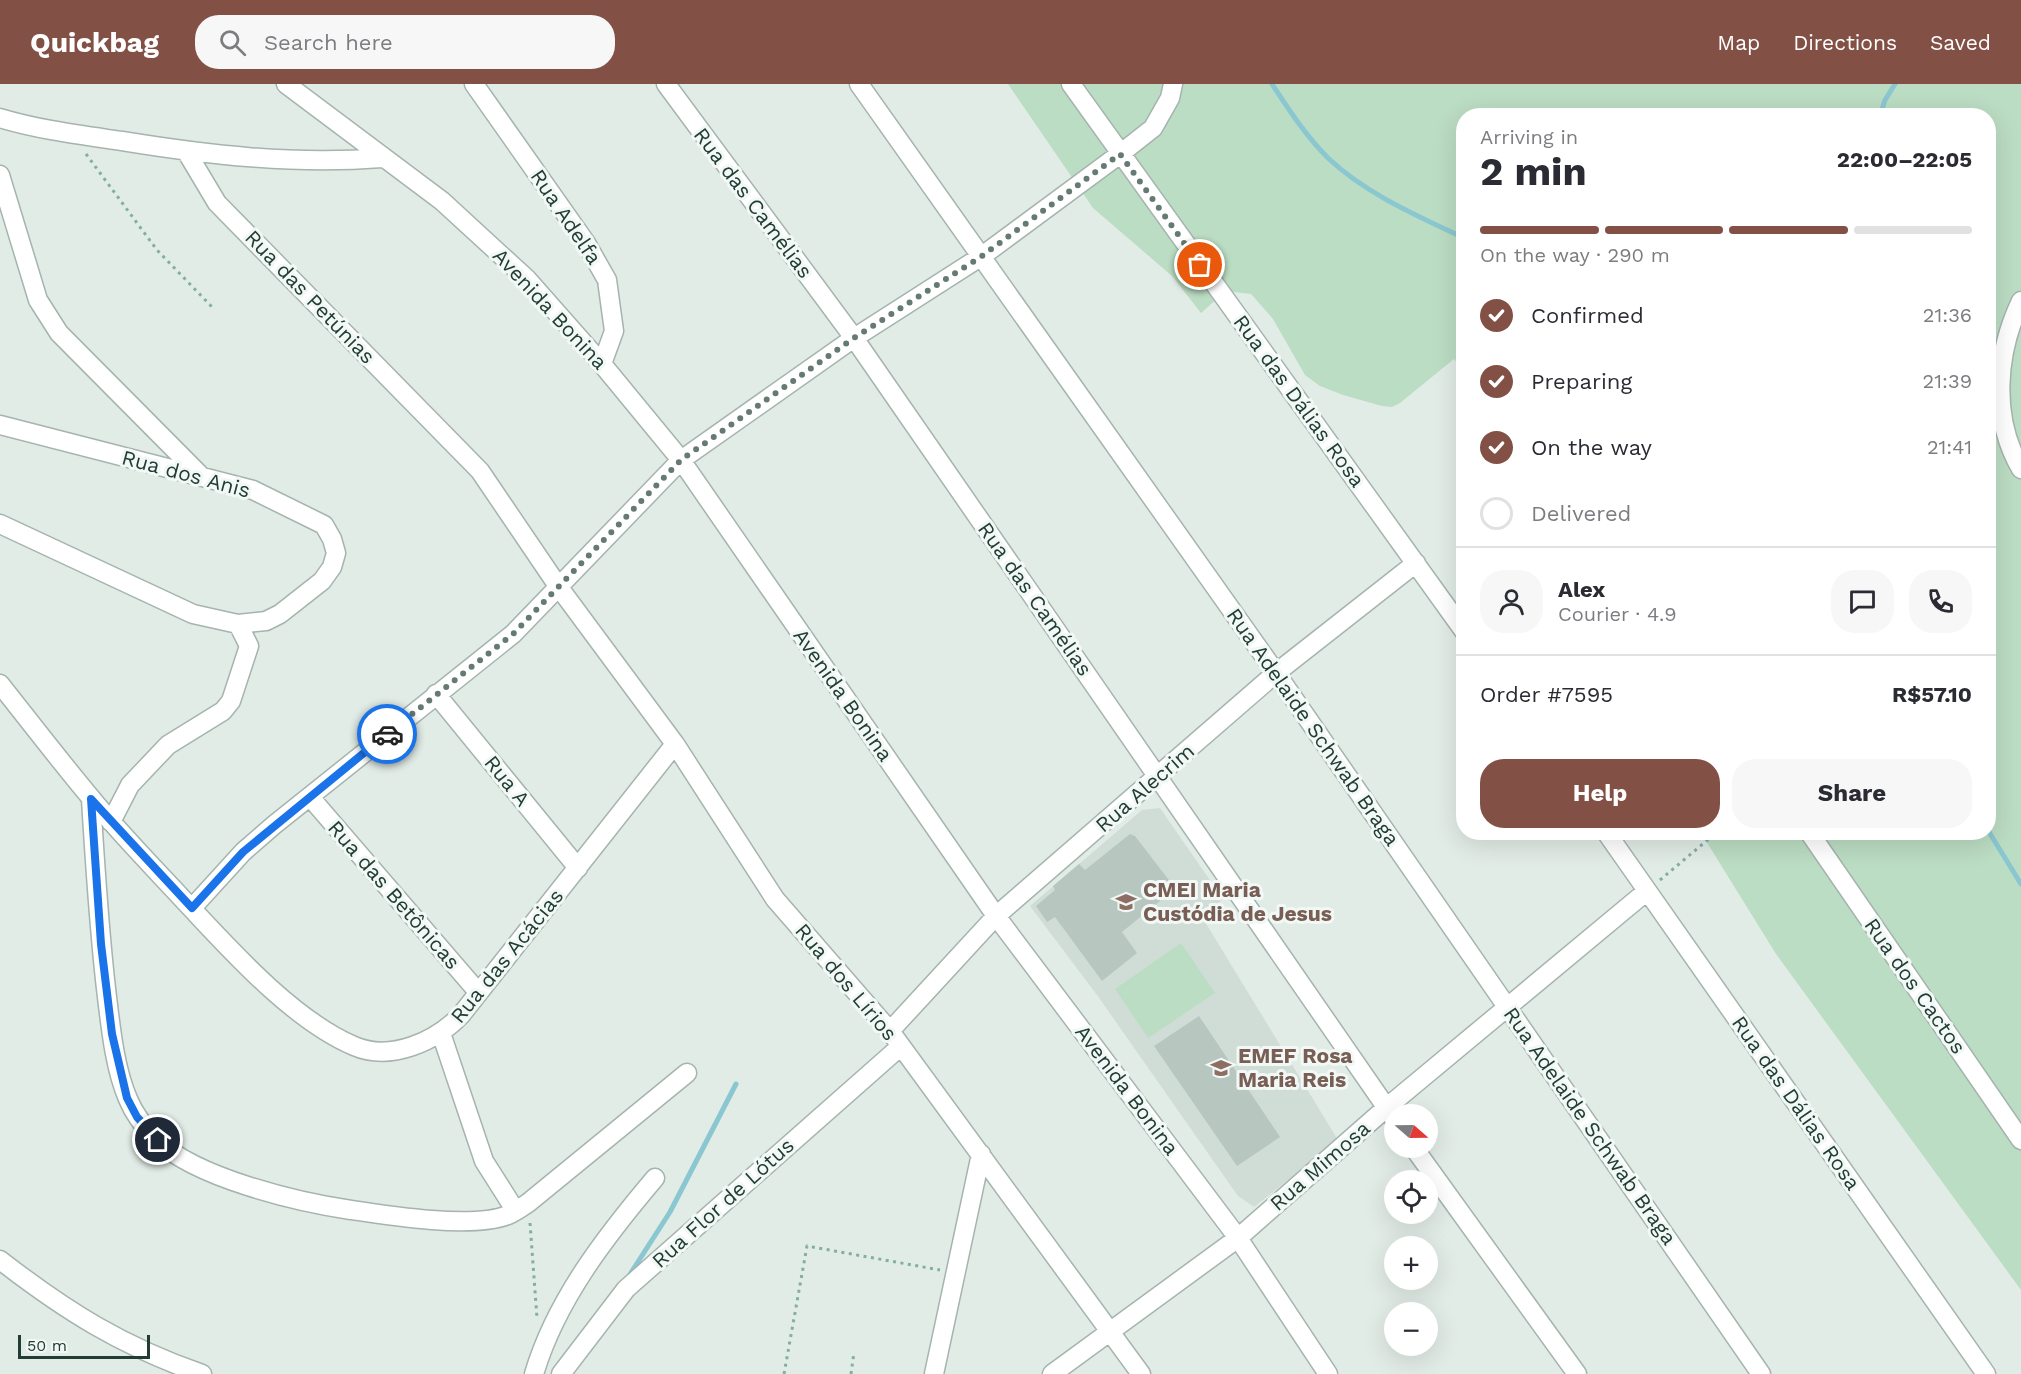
<!DOCTYPE html>
<meta charset="utf-8">
<style>
body{margin:0;font-family:"Work Sans",sans-serif;background:#f7f7f7;color:#2b2b33;height:100vh;display:flex;flex-direction:column;font-size:22px;white-space:nowrap}
*{box-sizing:border-box;margin:0}
p{font-size:20px;color:#7c7c81}
.icon{flex:none;width:33px;height:33px;fill:none;stroke:currentColor;stroke-width:2;stroke-linecap:round;stroke-linejoin:round}
.map{position:relative;flex:1;overflow:hidden}
.drawer{position:absolute;left:1456px;top:24px;width:540px;height:732px;display:flex;flex-direction:column;background:#fff;border-radius:24px;box-shadow:0 6px 24px #0002}
.drawer>*{flex:none}
.needle{width:39px;rotate:110deg}
.controls{position:absolute;left:1384px;top:1020px;display:grid;gap:12px}
.controls a{display:grid;place-items:center;width:54px;height:54px;border-radius:50%;background:#fff;box-shadow:0 6px 24px #0002;font-size:30px}
.scale{position:absolute;left:18px;bottom:15px;width:132px;box-sizing:border-box;padding-left:6px;border:3px solid #223d35;border-top:0;font-size:16px;line-height:21px;white-space:nowrap;color:#223d35;-webkit-text-stroke:4px #f2f8f5;paint-order:stroke}
.pin{position:absolute;display:grid;place-items:center;width:51px;height:51px;color:#fff;margin:-26px;border:3px solid #fff;border-radius:50%;box-shadow:0 2px 6px #0007}
.courier{position:absolute;display:grid;place-items:center;width:60px;height:60px;margin:-30px;border:4px solid #1a73e8;border-radius:50%;background:#fff;color:#222;box-shadow:0 2px 8px #0007}
.summary em{font-style:normal;font-weight:700}
.summary div{display:flex;flex-direction:column-reverse}
.summary{display:flex;align-items:center;justify-content:space-between;height:102px;padding:0 24px}
h1{font-size:39px;font-weight:700;line-height:45px}
.bar{display:grid;grid-template-columns:repeat(4,1fr);gap:9px 6px;align-content:center;height:72px;padding:0 24px}
.bar i{height:8px;border-radius:4px;background:#e1e1e2}
.bar .active{background:#835046}
.bar p{grid-column:span 4}
.line{display:flex;align-items:center;gap:15px;padding:0 24px;border-top:2px solid #e1e1e2}
.line div{flex:1}
.round{display:grid;place-items:center;flex:none;width:63px;height:63px;border-radius:24px;background:#f7f7f7}
ol{padding:0 24px;list-style:none}
li{display:flex;align-items:center;gap:18px;height:66px}
li p{margin-inline-start:auto}
li .icon{padding:6px;border-radius:50%;background:#835046;color:#fff;stroke-width:4}
li:last-child{color:#7c7c81}
li i{width:33px;height:33px;border:3px solid #e1e1e2;border-radius:50%}
.button{display:flex;gap:12px;margin-top:auto;padding:12px 24px}
.button a{flex:1;height:69px;border-radius:24px;background:#835046;color:#fff;font-size:24px;font-weight:700;line-height:69px;text-align:center}
.button a+a{background:#f7f7f7;color:#2b2b33}
header{display:flex;align-items:center;gap:36px;box-sizing:border-box;height:84px;padding:0 30px;background:#835046;color:#fff}
header strong{font-size:28px}
nav{display:flex;gap:33px;margin-inline-start:auto;font-size:21px}
.search{width:420px;height:54px;background:#f7f7f7;display:flex;align-items:center;gap:15px;box-sizing:border-box;padding:0 21px;border-radius:24px;color:#7c7c81;font-size:22px}
.map>svg:first-child{display:block}
</style>
<header>
<strong>Quickbag</strong>
<div class="search"><svg class="icon" aria-label="search" viewBox="0 0 24 24"><circle cx="10" cy="10" r="6"/><path d="M15 15l6 6"/></svg>Search here</div>
<nav><a>Map</a><a>Directions</a><a>Saved</a></nav>
</header>
<div class="map">
<svg width="2021" height="1290" viewBox="0 0 2021 1290">
<rect width="100%" height="100%" fill="#e2ece7"/>
<path fill="#d0dcd6" d="M1160,724L1223,815L1202,833L1338,1056L1254,1123L1238,1112L1097,911L1030,822L1142,726Z"/>
<path fill="#bbddc3" d="M1008,0H2021V1206L1776,870L1701,749L1989,748V32H1464V288L1454,275L1400,319L1392,323L1382,322L1343,311L1320,302L1305,291L1273,235L1251,210L1226,207L1201,229L1172,192L1093,124Z
M1181,859L1215,909L1148,954L1115,905Z"/>
<g fill="none" stroke-linecap="round" stroke-linejoin="round">
<path stroke="#8bc7d0" stroke-width="5" d="M1272,0C1289,26 1306,52 1328,74C1366,110 1418,132 1464,154
M1880,32L1885,16L1895,0
M1989,748L2021,800
M627,1195L670,1128L736,1000"/>
</g>
<path fill="#b7c7c0" d="M1130,750L1135,752L1172,800L1156,811L1160,817L1122,848L1137,869L1102,897L1055,833L1047,838L1036,822L1055,806L1053,802L1079,780L1085,786Z
M1199,932L1280,1053L1237,1082L1154,962Z"/>
<g fill="none" stroke-linecap="round" stroke-linejoin="round">
<g stroke="#a5b4ae" stroke-width="21">
<path id="minor" d="M286,0L442,117L527,195L602,280L681,376L996,832L1238,1154L1328,1290
M474,0L586,159L607,196L614,247L602,280
M666,0L854,254L1395,1036
M859,0L1276,589L1761,1290
M1071,0L1464,547
M0,34C40,46 81,51 122,57C208,71 294,81 382,74
M186,67L217,119L480,387L558,502L675,660L775,815L890,947L1141,1290
M0,91L38,216L59,249L202,393
M2021,217C1996,269 1991,334 2021,385
M0,341L253,406L324,441L332,455L336,469L332,483L322,497L280,530L266,537L238,540L193,530L0,440
M0,600C30,638 60,677 91,714C123,753 158,788 192,825C235,871 295,937 354,962C391,978 436,957 461,931L675,660
M436,610L578,784
M310,713L478,908
M91,715C95,781 99,847 107,913C111,946 115,985 128,1015C134,1030 145,1044 157,1056C196,1094 297,1118 351,1126C390,1132 473,1145 508,1131C515,1128 522,1123 528,1119L687,989
M111,738L130,701L168,661L223,627L231,617L249,562L238,540
M1606,748L1986,1290
M1809,748L2021,1056
M192,824L243,768L274,741L513,550L681,376L854,254L982,172L1120,70L1153,44L1170,14L1173,0
M890,947L996,832L1276,589L1416,479
M441,949L484,1077L515,1126
M1414,1064L1577,1290
M0,1176C67,1228 122,1262 202,1290
M534,1290C556,1216 606,1152 655,1094
M561,1290L626,1205L901,962
M934,1290L981,1070
M1052,1290L1238,1154L1386,1024L1647,807"/>
</g>
<path stroke="#83afa0" stroke-width="3" stroke-dasharray="3 4.5" stroke-linecap="butt" d="M86,70L157,166L213,224
M1660,796L1717,748
M530,1139L537,1234
M784,1290L807,1162L940,1186
M851,1290L854,1268"/>
<use href="#minor" stroke="#fff" stroke-width="18"/>
</g>
<g fill="none" stroke-linecap="round" stroke-linejoin="round">
<path stroke="#657a73" stroke-width="6" stroke-dasharray="0 10.8" d="M387,650L513,550L681,376L854,254L982,172L1120,70L1200,181"/>
<path stroke="#1a73e8" stroke-width="8" d="M158,1056L137,1033L127,1014L112,950L101,860L91,715L192,824L243,768L387,650"/>
</g>
<defs>
<g id="school-bare" transform="scale(1.62)"><path d="M0-5L7-2L0 1L-7-2ZM-4 1L0 2.5L4 1V4Q0 6-4 4Z" fill="#8d6e63" stroke="#f2f8f5" stroke-width="2.5" paint-order="stroke"/></g>
</defs>
<g fill-rule="evenodd">
<use href="#school-bare" x="1126" y="818"/>
<use href="#school-bare" x="1221" y="984"/>
</g>
<g text-anchor="middle" stroke-width="6" stroke-linejoin="round" paint-order="stroke">
<g font-size="21" fill="#223d35" stroke="#f2f8f5">
<text transform="translate(753 119) rotate(53)" y="7">Rua das Camélias</text>
<text transform="translate(566 133) rotate(56)" y="7">Rua Adelfa</text>
<text transform="translate(310 213) rotate(46)" y="7">Rua das Petúnias</text>
<text transform="translate(550 225) rotate(47)" y="7">Avenida Bonina</text>
<text transform="translate(1299 317) rotate(54)" y="7">Rua das Dálias Rosa</text>
<text transform="translate(186 390) rotate(15)" y="7">Rua dos Anis</text>
<text transform="translate(1035 515) rotate(55)" y="7">Rua das Camélias</text>
<text transform="translate(843 611) rotate(55)" y="7">Avenida Bonina</text>
<text transform="translate(1313 643) rotate(55)" y="7">Rua Adelaide Schwab Braga</text>
<text transform="translate(507 697) rotate(51)" y="7">Rua A</text>
<text transform="translate(1145 704) rotate(-41)" y="7">Rua Alecrim</text>
<text transform="translate(394 811) rotate(49)" y="7">Rua das Betônicas</text>
<text transform="translate(507 872) rotate(-51)" y="7">Rua das Acácias</text>
<text transform="translate(846 898) rotate(50)" y="7">Rua dos Lírios</text>
<text transform="translate(1915 902) rotate(55)" y="7">Rua dos Cactos</text>
<text transform="translate(1127 1006) rotate(53)" y="7">Avenida Bonina</text>
<text transform="translate(1796 1019) rotate(55)" y="7">Rua das Dálias Rosa</text>
<text transform="translate(1590 1042) rotate(55)" y="7">Rua Adelaide Schwab Braga</text>
<text transform="translate(1320 1082) rotate(-41)" y="7">Rua Mimosa</text>
<text transform="translate(723 1119) rotate(-42)" y="7">Rua Flor de Lótus</text>
</g>
<g font-size="21" font-weight="bold" fill="#785e54" stroke="#f2f8f5" text-anchor="start">
<text x="1143" y="813">CMEI Maria<tspan x="1143" dy="24">Custódia de Jesus</tspan></text>
<text x="1238" y="979">EMEF Rosa<tspan x="1238" dy="24">Maria Reis</tspan></text>
</g>
</g>
</svg>
<div class="controls">
<a><svg class="needle" viewBox="-14 -14 28 28"><path d="M0-13l5 13h-10z" fill="#e53935"/><path d="M0 13l5-13h-10z" fill="#7c7c81"/></svg></a>
<a><svg class="icon" aria-label="locate" viewBox="0 0 24 24"><circle cx="12" cy="12" r="6"/><path d="M12 2v4M12 18v4M2 12h4M18 12h4"/></svg></a>
<a>+</a>
<a>−</a>
</div>
<div class="scale">50 m</div>
<div class="pin" style="left:1200px;top:181px;background:#ea580c"><svg class="icon" aria-label="bag" viewBox="0 0 24 24"><path d="M5 8h14l-1 12H6zM9 8a3 3 0 0 1 6 0"/></svg></div>
<div class="pin" style="left:158px;top:1056px;background:#1f2937"><svg class="icon" aria-label="home" viewBox="0 0 24 24"><path d="M3 11l9-7 9 7M6 9v11h12V9"/></svg></div>
<div class="courier" style="left:387px;top:650px"><svg class="icon" aria-label="car" viewBox="0 0 24 24"><path d="M5 17H2v-5l4-1 3-4h7l3 4 3 1v5h-3M9 17h6M6 11h13"/><circle cx="7" cy="17" r="2"/><circle cx="17" cy="17" r="2"/></svg></div>
<section class="drawer">
<div class="summary"><div><h1>2 min</h1><p>Arriving in</p></div><em>22:00–22:05</em></div>
<div class="bar"><i class="active"></i><i class="active"></i><i class="active"></i><i></i><p>On the way · 290 m</p></div>
<ol>
<li><svg class="icon" aria-label="check" viewBox="0 0 24 24"><path d="M5 12l5 5 9-10"/></svg>Confirmed<p>21:36</p></li>
<li><svg class="icon" aria-label="check" viewBox="0 0 24 24"><path d="M5 12l5 5 9-10"/></svg>Preparing<p>21:39</p></li>
<li><svg class="icon" aria-label="check" viewBox="0 0 24 24"><path d="M5 12l5 5 9-10"/></svg>On the way<p>21:41</p></li>
<li><i></i>Delivered</li>
</ol>
<div class="line" style="height:108px"><a class="round"><svg class="icon" aria-label="person" viewBox="0 0 24 24"><circle cx="12" cy="8" r="4"/><path d="M4 21q1-7 8-7t8 7"/></svg></a><div><b>Alex</b><p>Courier · 4.9</p></div><a class="round"><svg class="icon" aria-label="chat" viewBox="0 0 24 24"><path d="M4 5h16v11H9l-5 4z"/></svg></a><a class="round"><svg class="icon" aria-label="phone" viewBox="0 0 24 24"><path d="M5 4h4l2 5-3 2q2 4 5 5l2-3 5 2v4C11 20 4 13 5 4z"/></svg></a></div>
<div class="line" style="height:78px"><div>Order #7595</div><b>R$57.10</b></div>
<div class="button"><a>Help</a><a>Share</a></div>
</section>
</div>
